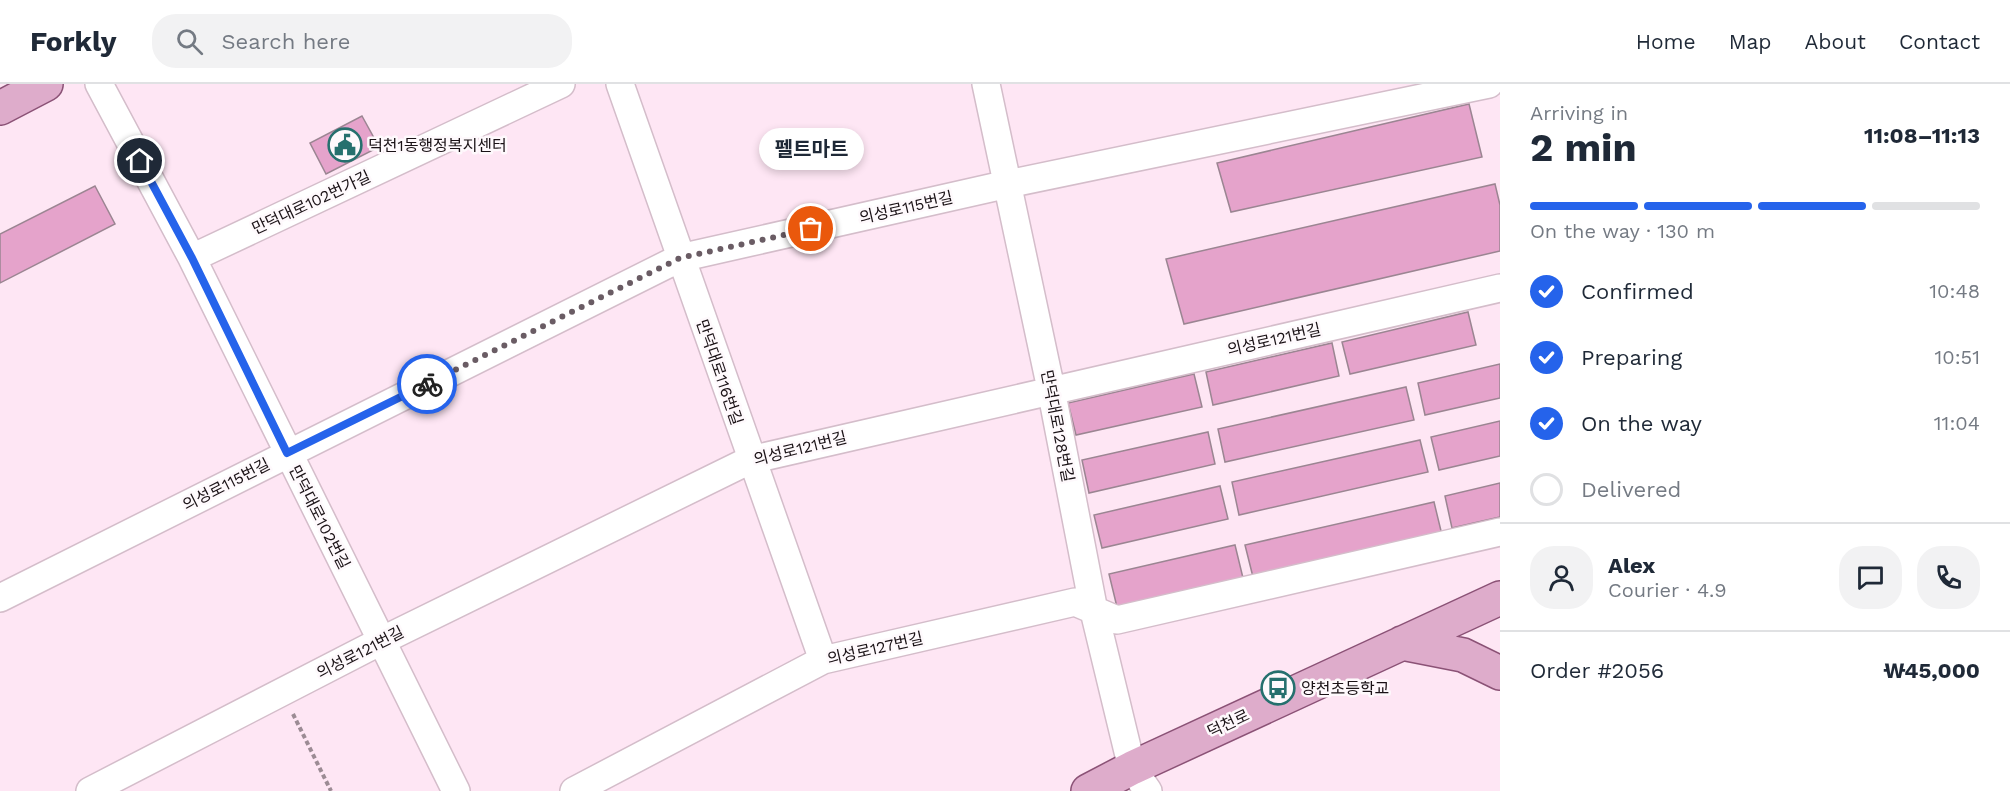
<!DOCTYPE html>
<meta charset="utf-8">
<style>
body{margin:0;font-family:"Work Sans","Noto Sans KR",sans-serif;background:#f2f2f3;color:#1f2937;height:100vh;display:flex;flex-direction:column;font-size:22px;white-space:nowrap}
*{box-sizing:border-box;margin:0}
p{font-size:20px;color:#747a83}
.icon{flex:none;width:33px;height:33px;fill:none;stroke:currentColor;stroke-width:2;stroke-linecap:round;stroke-linejoin:round}
.map{position:relative;flex:1;overflow:hidden}
.sheet{display:flex;flex-direction:column;background:#fff;width:510px}
.sheet>*{flex:none}
.pin{position:absolute;display:grid;place-items:center;width:51px;height:51px;color:#fff;margin:-26px;border:3px solid #fff;border-radius:50%;box-shadow:0 2px 6px #0007}
.courier{position:absolute;display:grid;place-items:center;width:60px;height:60px;margin:-30px;border:4px solid #2563eb;border-radius:50%;background:#fff;color:#222;box-shadow:0 2px 8px #0007}
.bubble{position:absolute;height:42px;border-radius:21px;background:#fff;box-shadow:0 3px 9px #0003;font-size:20px;font-weight:700;line-height:42px;text-align:center}
.overview em{font-style:normal;font-weight:700}
.overview div{display:flex;flex-direction:column-reverse}
.overview{display:flex;align-items:center;justify-content:space-between;height:102px;padding:0 30px}
h1{font-size:39px;font-weight:700;line-height:45px}
.bar{display:grid;grid-template-columns:repeat(4,1fr);gap:9px 6px;align-content:center;height:72px;padding:0 30px}
.bar i{height:8px;border-radius:4px;background:#e0e1e3}
.bar .selected{background:#2563eb}
.bar p{grid-column:span 4}
.line{display:flex;align-items:center;gap:15px;padding:0 30px;border-top:2px solid #e0e1e3}
.line div{flex:1}
.round{display:grid;place-items:center;flex:none;width:63px;height:63px;border-radius:24px;background:#f2f2f3}
ol{padding:0 30px;list-style:none}
li{display:flex;align-items:center;gap:18px;height:66px}
li p{margin-inline-start:auto}
li .icon{padding:6px;border-radius:50%;background:#2563eb;color:#fff;stroke-width:4}
li:last-child{color:#747a83}
li i{width:33px;height:33px;border:3px solid #e0e1e3;border-radius:50%}
header{display:flex;align-items:center;gap:36px;box-sizing:border-box;height:84px;padding:0 30px;background:#fff;border-bottom:2px solid #e0e1e3}
header strong{font-size:28px}
nav{display:flex;gap:33px;margin-inline-start:auto;font-size:21px}
.search{width:420px;height:54px;background:#f2f2f3;display:flex;align-items:center;gap:15px;box-sizing:border-box;padding:0 21px;border-radius:24px;color:#747a83;font-size:22px}
main{display:flex;flex:1;min-height:0}
.map>svg:first-child{display:block}
</style>
<header>
<strong>Forkly</strong>
<div class="search"><svg class="icon" aria-label="search" viewBox="0 0 24 24"><circle cx="10" cy="10" r="6"/><path d="M15 15l6 6"/></svg>Search here</div>
<nav><a>Home</a><a>Map</a><a>About</a><a>Contact</a></nav>
</header>
<main>
<div class="map">
<svg width="1500" height="707" viewBox="0 0 1500 707">
<rect width="100%" height="100%" fill="#fee6f4"/>
<path fill="#e5a3cb" stroke="#9b8592" stroke-width="1.5" d="M1469,20L1482,73L1231,128L1217,79Z
M362,32L379,63L326,90L310,59Z
M1495,100L1500,121V167L1184,240L1166,175Z
M95,102L115,140L0,199V150Z
M1468,228L1476,261L1350,290L1342,258Z
M1332,259L1339,292L1213,321L1206,288Z
M1500,280V314L1425,331L1418,299Z
M1194,290L1202,323L1076,351L1068,319Z
M1406,303L1414,336L1225,378L1218,345Z
M1500,337V372L1439,386L1431,353Z
M1208,348L1215,380L1089,409L1082,376Z
M1420,356L1428,388L1239,431L1232,398Z
M1500,399V433L1452,444L1445,412Z
M1220,402L1228,435L1102,464L1094,431Z
M1434,418L1442,451L1253,493L1245,461Z
M1235,461L1243,494L1117,523L1109,490Z"/>
<g fill="none" stroke-linecap="round" stroke-linejoin="round">
<g stroke="#d4bdca" stroke-width="30">
<path id="minor" d="M99,0L192,174L456,707
M620,0L823,576
M986,0L1051,305L1094,527L1132,684L1148,707
M192,174L561,0
M0,514L680,174L1008,100L1489,0
M90,707L383,556L750,376L1500,204
M574,707L823,576L1075,518L1117,536L1500,448"/>
</g>
<g stroke="#8b5276" stroke-width="36">
<path id="major" d="M0,24L46,0
M1402,559L1463,571L1500,589
M1088,707L1132,684L1500,514"/>
</g>
<path stroke="#9c8b94" stroke-width="4" stroke-dasharray="4.5 3" stroke-linecap="butt" d="M293,630L331,707"/>
<use href="#minor" stroke="#fff" stroke-width="27"/>
<use href="#major" stroke="#deaccb" stroke-width="33"/>
</g>
<g fill="none" stroke-linecap="round" stroke-linejoin="round">
<path stroke="#6a5c64" stroke-width="6" stroke-dasharray="0 10.8" d="M427,300L680,174L811,145"/>
<path stroke="#2563eb" stroke-width="8" d="M140,77L192,174L287,369L427,300"/>
</g>
<defs>
<g id="civic-ring" transform="scale(1.725)"><circle r="9.5" fill="#fef9fc" stroke="#26706e" stroke-width="1.5"/><path d="M-.6-6.5H3V-4.5H.6V-3L4-1V1h2V6H-6V1h2V-1L-.6-3ZM-1.2 2.5V6h2.4V2.5Z" fill="#26706e"/></g>
<g id="bus-ring" transform="scale(1.725)"><circle r="9.5" fill="#fef9fc" stroke="#26706e" stroke-width="1.5"/><path d="M-5-6H5V4H4V6H2V4H-2V6H-4V4H-5ZM-3.5-4V0h7V-4ZM-3.5 1.2v1.5H-2V1.2ZM2 1.2v1.5H3.5V1.2Z" fill="#26706e"/></g>
</defs>
<g fill-rule="evenodd">
<use href="#civic-ring" x="345" y="61"/>
<use href="#bus-ring" x="1278" y="604"/>
</g>
<g text-anchor="middle" stroke-width="5" stroke-linejoin="round" paint-order="stroke">
<g font-size="16" fill="#1a1216" stroke="#fef9fc" text-anchor="start">
<text x="368" y="67">덕천1동행정복지센터</text>
<text x="1301" y="610">양천초등학교</text>
</g>
<g font-size="16" fill="#1a1216" stroke="#fef9fc">
<text transform="translate(311 118) rotate(-25)" y="6">만덕대로102번가길</text>
<text transform="translate(906 123) rotate(-13)" y="6">의성로115번길</text>
<text transform="translate(1274 255) rotate(-13)" y="6">의성로121번길</text>
<text transform="translate(720 288) rotate(71)" y="6">만덕대로116번길</text>
<text transform="translate(1058 342) rotate(79)" y="6">만덕대로128번길</text>
<text transform="translate(800 364) rotate(-14)" y="6">의성로121번길</text>
<text transform="translate(226 400) rotate(-27)" y="6">의성로115번길</text>
<text transform="translate(320 433) rotate(63)" y="6">만덕대로102번길</text>
<text transform="translate(875 564) rotate(-13)" y="6">의성로127번길</text>
<text transform="translate(360 568) rotate(-27)" y="6">의성로121번길</text>
<text transform="translate(1228 639) rotate(-25)" y="6">덕천로</text>
</g>
</g>
</svg>
<div class="pin" style="left:811px;top:145px;background:#ea580c"><svg class="icon" aria-label="bag" viewBox="0 0 24 24"><path d="M5 8h14l-1 12H6zM9 8a3 3 0 0 1 6 0"/></svg></div>
<div class="pin" style="left:140px;top:77px;background:#1f2937"><svg class="icon" aria-label="home" viewBox="0 0 24 24"><path d="M3 11l9-7 9 7M6 9v11h12V9"/></svg></div>
<div class="courier" style="left:427px;top:300px"><svg class="icon" aria-label="bike" viewBox="0 0 24 24"><circle cx="6" cy="16" r="4"/><circle cx="18" cy="16" r="4"/><path d="M6 16l4-8h5l3 8M10 8l3 8H6M13 5h3"/></svg></div>
<div class="bubble" style="left:759px;top:44px;width:105px">펠트마트</div>
</div>
<section class="sheet">
<div class="overview"><div><h1>2 min</h1><p>Arriving in</p></div><em>11:08–11:13</em></div>
<div class="bar"><i class="selected"></i><i class="selected"></i><i class="selected"></i><i></i><p>On the way · 130 m</p></div>
<ol>
<li><svg class="icon" aria-label="check" viewBox="0 0 24 24"><path d="M5 12l5 5 9-10"/></svg>Confirmed<p>10:48</p></li>
<li><svg class="icon" aria-label="check" viewBox="0 0 24 24"><path d="M5 12l5 5 9-10"/></svg>Preparing<p>10:51</p></li>
<li><svg class="icon" aria-label="check" viewBox="0 0 24 24"><path d="M5 12l5 5 9-10"/></svg>On the way<p>11:04</p></li>
<li><i></i>Delivered</li>
</ol>
<div class="line" style="height:108px"><a class="round"><svg class="icon" aria-label="person" viewBox="0 0 24 24"><circle cx="12" cy="8" r="4"/><path d="M4 21q1-7 8-7t8 7"/></svg></a><div><b>Alex</b><p>Courier · 4.9</p></div><a class="round"><svg class="icon" aria-label="chat" viewBox="0 0 24 24"><path d="M4 5h16v11H9l-5 4z"/></svg></a><a class="round"><svg class="icon" aria-label="phone" viewBox="0 0 24 24"><path d="M5 4h4l2 5-3 2q2 4 5 5l2-3 5 2v4C11 20 4 13 5 4z"/></svg></a></div>
<div class="line" style="height:78px"><div>Order #2056</div><b>₩45,000</b></div>
</section>
</main>
